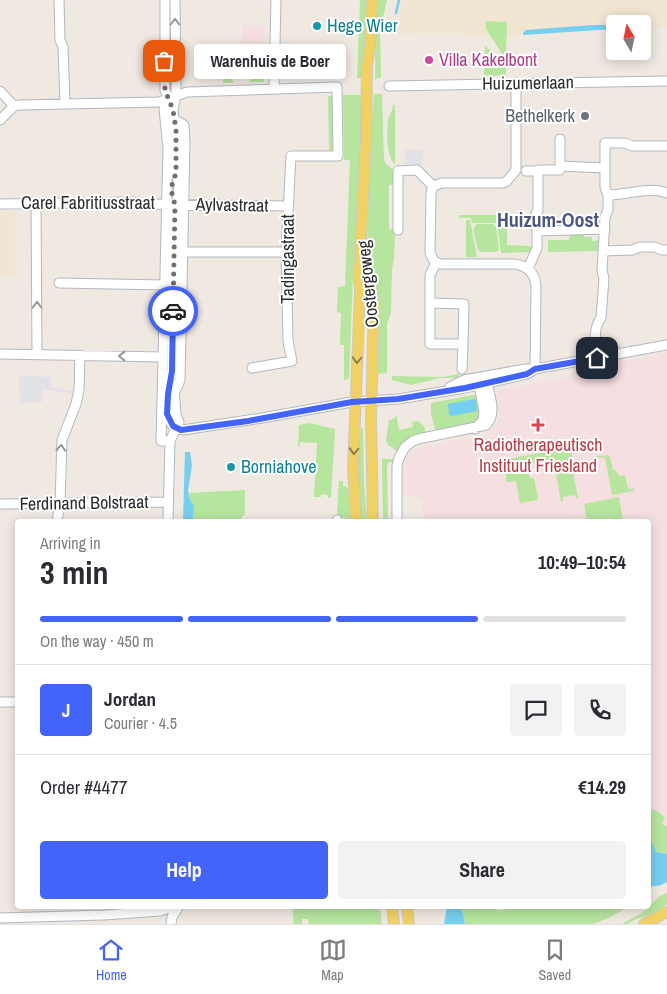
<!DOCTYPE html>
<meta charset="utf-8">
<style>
body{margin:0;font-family:"Archivo Narrow",sans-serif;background:#f2f2f3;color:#2b2b33;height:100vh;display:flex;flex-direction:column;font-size:19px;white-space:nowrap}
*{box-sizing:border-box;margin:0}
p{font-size:16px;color:#7c7c81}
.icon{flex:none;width:28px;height:28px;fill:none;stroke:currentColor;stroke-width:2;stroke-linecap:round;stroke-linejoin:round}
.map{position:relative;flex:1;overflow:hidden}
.panel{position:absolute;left:15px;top:519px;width:636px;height:390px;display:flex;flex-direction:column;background:#fff;border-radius:5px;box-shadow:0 2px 12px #0003}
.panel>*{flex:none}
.needle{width:32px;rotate:351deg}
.buttons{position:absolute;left:606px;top:15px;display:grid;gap:10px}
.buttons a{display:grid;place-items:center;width:45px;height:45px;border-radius:5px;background:#fff;box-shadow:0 2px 12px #0003;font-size:25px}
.pin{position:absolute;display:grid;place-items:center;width:42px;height:42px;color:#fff;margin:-21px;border-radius:10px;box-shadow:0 2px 8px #0006}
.courier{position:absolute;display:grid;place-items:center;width:50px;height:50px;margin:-25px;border:4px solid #4264fb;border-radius:50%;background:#fff;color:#222;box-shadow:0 1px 6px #0007}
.bubble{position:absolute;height:35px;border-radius:5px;background:#fff;box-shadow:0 2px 12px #0003;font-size:16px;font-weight:800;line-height:35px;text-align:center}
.summary em{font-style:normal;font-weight:800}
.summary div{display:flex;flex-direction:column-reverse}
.summary{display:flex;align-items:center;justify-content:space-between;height:85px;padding:0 25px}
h1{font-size:32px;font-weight:800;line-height:38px}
.bar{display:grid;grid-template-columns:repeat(4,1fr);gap:8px 5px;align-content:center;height:60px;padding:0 25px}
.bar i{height:6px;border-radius:4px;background:#e1e1e2}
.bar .on{background:#4264fb}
.bar p{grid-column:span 4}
.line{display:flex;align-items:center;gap:12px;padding:0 25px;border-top:1px solid #e1e1e2}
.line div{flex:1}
.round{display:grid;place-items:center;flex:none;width:52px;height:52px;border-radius:5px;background:#f2f2f3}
.primary-button{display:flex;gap:10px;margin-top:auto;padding:10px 25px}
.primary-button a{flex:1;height:58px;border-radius:5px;background:#4264fb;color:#fff;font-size:20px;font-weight:800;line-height:58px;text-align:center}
.primary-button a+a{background:#f2f2f3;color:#2b2b33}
.dock{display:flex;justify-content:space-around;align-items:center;height:70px;border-top:1px solid #e1e1e2;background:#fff;font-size:14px;color:#7c7c81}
.dock a{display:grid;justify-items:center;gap:2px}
.dock .on{color:#4264fb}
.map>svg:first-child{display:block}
</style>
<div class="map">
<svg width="667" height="924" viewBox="0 0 667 924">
<rect width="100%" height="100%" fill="#efe9e1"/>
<path fill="#e3e1e8" d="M405,150H422L423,165L405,164Z
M19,376L51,377V387L71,391L75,390L72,396L71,394L42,389V402L20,403Z"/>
<path fill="#f0e6d1" d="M403,0H667V27L643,28L642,24H615V29L614,26L523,33V35L514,36V38L462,37V33L389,34L390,25L400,17V10Z
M15,211V276H0V212Z"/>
<path fill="#f5dfe0" d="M242,25L265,26L263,68L241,67Z
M667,353V854L649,836V521H425L420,499L416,500V496H403V472L407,456L416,448L488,434L497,424L499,418L500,412L496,391L568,377L581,369L606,367L609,364Z"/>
<path fill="#b6e59e" d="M360,0H367L364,78H357Z
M376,0H387L380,30L381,78L375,79Z
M486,21L507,22L506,57H504L486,29Z
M281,46H294L292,52L305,53L309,47L312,48L314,51L313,79H280Z
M485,46L506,66V75L484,76Z
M261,59H264V82H249L253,76V72C247,67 245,72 239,73L237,69H234L231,77L234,83H223V74H230L231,66H241L242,64L260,65Z
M374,94H382L384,160L387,165L395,171V184L389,185V229L395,230L394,258L392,269L391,313L387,324V373L377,374L378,310L367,244L370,140Z
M343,95H363L357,241L353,278L349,377L348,379L344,380V345H340L341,313L337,312L338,287L345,286L350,160H344Z
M328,96H334L335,148L332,152H313L329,151Z
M393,105H395V164C386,158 387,132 388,121C389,115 393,111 393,105Z
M459,215H507V245L532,246V252L501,253L497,223H472L471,218H459Z
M466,220H470L477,257H466Z
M477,224H493L496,227L499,249L497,252H481L478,250L473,229Z
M570,234H584V237H592V241L602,240L601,251L548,252V240H569Z
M459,374V378H440L411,385L392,380V376L443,377Z
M479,394L481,418L474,425L436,432L431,415V403Z
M398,415L397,418L399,430L413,427L412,422L418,421L424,426L426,434L408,438L397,451L388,445L386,441L389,419L391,420Z
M309,423L335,429L331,498H328V495L321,494V497H314L317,443L300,442L299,447H298L299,425Z
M363,428L364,481L367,521H360L357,466L359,429Z
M571,447L573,461L548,464L547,461L527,465L530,478H534L538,500L520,503L516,481L507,482L503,460Z
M607,455L610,457L613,470H615L619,476L625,475L628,489L634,488V491L612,495L605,457L593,459V457Z
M382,459H395L394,463L388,462L387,467L388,521H386V519H383Z
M573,472L578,498L576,499L575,495L563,497V501L561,502L556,473Z
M339,481H343V486H346L350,493L352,521H346V518L337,517Z
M245,490V513L244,516H242V521H193L194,506L190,500L189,493Z
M619,497L623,521H587L584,504Z
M649,809L657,811L665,817L662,824L667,826V854L656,852C647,840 649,825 649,809Z
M667,893V904L655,913L636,919L627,924H622L642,913L660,896Z
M292,906H380L382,924H309L308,919H302V924H294Z
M461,906H496L497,911L525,906H629L611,917L593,924H465Z"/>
<path fill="#75cff0" d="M592,25H612L614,29L523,35V33L526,30Z
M474,399L476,400L477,411L452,416L449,415L448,404Z
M185,452H190L192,465L188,491L190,500L194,506L193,521H183Z
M649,836L656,852L667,854V882L661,885L649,887Z
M447,906H461L465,924H444Z"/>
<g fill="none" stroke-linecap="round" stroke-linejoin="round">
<path stroke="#75cff0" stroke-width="2.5" d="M396,13L399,0"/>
<g stroke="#b4b7c1" stroke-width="11">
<path id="minor" d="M59,0L60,40L63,47L65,104
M165,0V90L170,103
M175,0L176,95L173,110L176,136V173L179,185L178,196L175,204L172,371C169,387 161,412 173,426L183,430L262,418L352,402L398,399L465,388L527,374L535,369
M516,83V170L507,181L503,183H442L433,186L431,193L430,253L434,261L440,264H515C527,266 535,273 536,286L535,369
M389,86L667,81
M274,89L276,0
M0,91L14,106
M167,98L164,109L168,148L161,441H170
M174,119L184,125L185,143L180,380L175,392
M0,120L14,106L20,105L159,102L187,92L337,87L338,156H291L286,252L288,341L292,361L252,368
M560,166L605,168
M526,171H538
M608,195C627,195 648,186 667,193
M36,203L37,354
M0,204L133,202L142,204L288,206
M398,230V171L417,170L433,186
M537,231L535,216L538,210V170H560V139
M603,251L632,250L640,247H655L662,250H667
M177,252H286
M528,269L537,248V231L605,229
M59,283L165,285
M430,303L464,304L463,344H430V275L436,263
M0,354L163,357
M597,358C595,346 593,327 601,318L604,278L602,271L605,218L608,209V195L605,187V143H625L632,146H667
M462,369L463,344
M450,387L464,380L525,369H535L667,345
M174,388L176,415L179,422
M475,429L483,420L484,411L478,380
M0,504L169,502
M57,521L60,503L62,440L76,404L79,389L80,355
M168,521L170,441L179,422
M337,521V520
M397,521V466L399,458L405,447L413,441L418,439L486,425C498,413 489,394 486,379
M0,702H18
M0,918L104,915L160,911L175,906
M171,924L172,917L179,906"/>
</g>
<g stroke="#c9c9c9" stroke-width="12">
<path id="major" d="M365,248L374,305L371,417L373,521
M356,521L353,469L360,292L359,276L366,139L367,66L370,46L372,0
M392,906L394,924
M407,906L409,924
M644,924L667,912"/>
</g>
<use href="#minor" stroke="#fff" stroke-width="9"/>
<use href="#major" stroke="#f2d163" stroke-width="10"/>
</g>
<defs><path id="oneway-chevron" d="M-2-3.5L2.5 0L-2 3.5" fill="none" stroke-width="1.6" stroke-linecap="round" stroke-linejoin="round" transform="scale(1.25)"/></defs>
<g stroke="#969696">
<use href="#oneway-chevron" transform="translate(175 22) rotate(-90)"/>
<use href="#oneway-chevron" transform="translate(37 305) rotate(-90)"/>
<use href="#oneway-chevron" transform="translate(122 356) rotate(-179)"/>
<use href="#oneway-chevron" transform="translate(61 448) rotate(-86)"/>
</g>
<g stroke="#908048">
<use href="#oneway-chevron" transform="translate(357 360) rotate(92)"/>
<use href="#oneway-chevron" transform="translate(354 451) rotate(92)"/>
</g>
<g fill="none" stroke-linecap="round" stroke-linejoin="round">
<path stroke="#726f6d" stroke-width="5" stroke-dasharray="0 9" d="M164,61L165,90L173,110L176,130V173L172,185V197L175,204L173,311"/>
<path stroke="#4264fb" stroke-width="6" d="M173,311L172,371L168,394L167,414L173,426L181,430L248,421L352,402L398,399L465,388L527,374L535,369L597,358"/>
</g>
<g fill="#0f9aa8" stroke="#fff" stroke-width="2">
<circle cx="317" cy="26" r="5"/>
<circle cx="231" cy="467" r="5"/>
</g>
<circle fill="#d1479c" stroke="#fff" stroke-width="2" cx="429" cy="60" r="5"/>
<circle fill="#6b7280" stroke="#fff" stroke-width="2" cx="585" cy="116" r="5"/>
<path fill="#e0444e" stroke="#fff" stroke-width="2" d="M535.5 417.5h5v5h5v5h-5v5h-5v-5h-5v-5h5z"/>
<g text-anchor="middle" stroke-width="4" stroke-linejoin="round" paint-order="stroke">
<g font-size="18" fill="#0d838f" stroke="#fff" text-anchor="start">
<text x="327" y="32">Hege Wier</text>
<text x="241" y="473">Borniahove</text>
</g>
<g font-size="18" fill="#b23c85" stroke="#fff" text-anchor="start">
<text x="439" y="66">Villa Kakelbont</text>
</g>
<g font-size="18" fill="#2e2e2e" stroke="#fff">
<text transform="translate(528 83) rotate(-1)" y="6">Huizumerlaan</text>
<text x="88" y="209">Carel Fabritiusstraat</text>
<text transform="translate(232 205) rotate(1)" y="6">Aylvastraat</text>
<text transform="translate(288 259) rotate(-90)" y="6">Tadingastraat</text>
<text transform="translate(368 284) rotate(-96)" y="6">Oostergoweg</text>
<text transform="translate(84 503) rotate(-1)" y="6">Ferdinand Bolstraat</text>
</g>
<g font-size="18" fill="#5b616d" stroke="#fff" text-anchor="end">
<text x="575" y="122">Bethelkerk</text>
</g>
<g font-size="18" fill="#be3a42" stroke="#fff">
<text x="538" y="451">Radiotherapeutisch<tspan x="538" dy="21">Instituut Friesland</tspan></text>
</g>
<g font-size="20" font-weight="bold" fill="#4d5680" stroke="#fff">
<text x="548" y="227">Huizum-Oost</text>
</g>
</g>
</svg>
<div class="buttons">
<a><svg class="needle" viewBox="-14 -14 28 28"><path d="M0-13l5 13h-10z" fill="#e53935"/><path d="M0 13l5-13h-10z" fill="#7c7c81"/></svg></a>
</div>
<div class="pin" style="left:164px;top:61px;background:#ea580c"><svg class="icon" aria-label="bag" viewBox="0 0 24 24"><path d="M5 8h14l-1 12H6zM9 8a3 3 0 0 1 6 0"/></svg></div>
<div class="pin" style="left:597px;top:358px;background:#1f2937"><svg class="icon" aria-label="home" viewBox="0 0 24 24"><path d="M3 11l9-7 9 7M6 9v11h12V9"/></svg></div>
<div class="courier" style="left:173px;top:311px"><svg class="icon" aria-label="car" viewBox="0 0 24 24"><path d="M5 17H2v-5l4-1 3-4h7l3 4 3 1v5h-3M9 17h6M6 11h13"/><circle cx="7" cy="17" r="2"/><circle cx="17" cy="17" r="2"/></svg></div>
<div class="bubble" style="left:194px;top:44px;width:152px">Warenhuis de Boer</div>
<section class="panel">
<div class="summary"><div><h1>3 min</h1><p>Arriving in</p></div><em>10:49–10:54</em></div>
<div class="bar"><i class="on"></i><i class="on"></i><i class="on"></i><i></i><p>On the way · 450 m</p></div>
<div class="line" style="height:90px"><b class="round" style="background:#4264fb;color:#fff">J</b><div><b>Jordan</b><p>Courier · 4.5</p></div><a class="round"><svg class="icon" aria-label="chat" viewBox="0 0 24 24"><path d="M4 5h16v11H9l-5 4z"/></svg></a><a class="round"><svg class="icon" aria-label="phone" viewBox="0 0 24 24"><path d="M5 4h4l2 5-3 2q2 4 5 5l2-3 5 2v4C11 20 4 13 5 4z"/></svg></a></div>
<div class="line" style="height:65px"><div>Order #4477</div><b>€14.29</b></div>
<div class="primary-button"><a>Help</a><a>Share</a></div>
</section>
</div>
<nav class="dock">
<a class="on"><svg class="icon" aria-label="home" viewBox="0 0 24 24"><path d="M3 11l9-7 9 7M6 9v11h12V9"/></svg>Home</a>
<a><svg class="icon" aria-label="map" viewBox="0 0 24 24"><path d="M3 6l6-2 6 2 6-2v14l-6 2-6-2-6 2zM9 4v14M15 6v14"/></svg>Map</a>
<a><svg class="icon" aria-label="saved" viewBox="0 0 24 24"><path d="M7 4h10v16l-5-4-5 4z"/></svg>Saved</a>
</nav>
